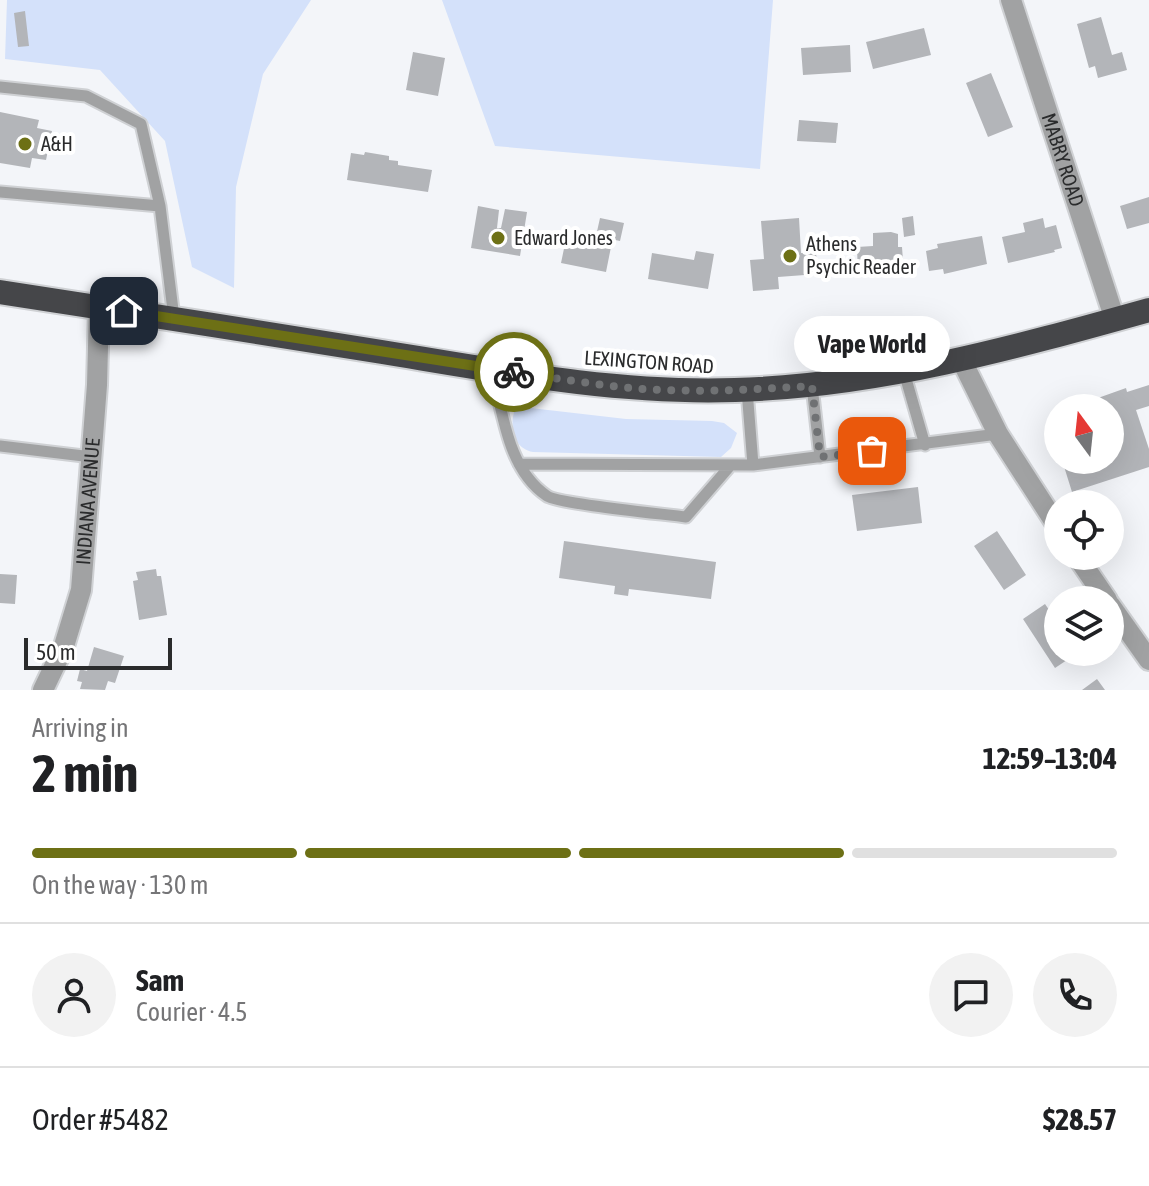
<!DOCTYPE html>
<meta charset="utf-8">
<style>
body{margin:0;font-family:"Asap Condensed",sans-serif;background:#f2f2f2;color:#202124;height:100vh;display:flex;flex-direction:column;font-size:30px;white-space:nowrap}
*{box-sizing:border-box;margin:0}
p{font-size:26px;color:#757577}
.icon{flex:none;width:44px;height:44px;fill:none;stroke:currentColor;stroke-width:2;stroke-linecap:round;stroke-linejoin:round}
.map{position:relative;height:690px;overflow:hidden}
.sheet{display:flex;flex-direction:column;background:#fff;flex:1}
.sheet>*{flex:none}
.needle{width:52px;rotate:345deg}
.controls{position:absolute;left:1044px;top:394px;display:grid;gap:16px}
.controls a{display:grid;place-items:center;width:80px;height:80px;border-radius:50%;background:#fff;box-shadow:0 8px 32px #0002;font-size:40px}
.scale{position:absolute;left:24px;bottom:20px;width:148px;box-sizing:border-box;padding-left:8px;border:4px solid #2a2b2c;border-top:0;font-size:22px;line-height:28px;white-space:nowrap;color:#2a2b2c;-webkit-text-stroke:6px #fff;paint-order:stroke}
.pin{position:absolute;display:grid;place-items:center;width:68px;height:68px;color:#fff;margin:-34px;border-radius:16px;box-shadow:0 4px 12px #0006}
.courier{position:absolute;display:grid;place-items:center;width:80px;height:80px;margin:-40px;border:6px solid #6d7015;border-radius:50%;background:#fff;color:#222;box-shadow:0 2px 10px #0007}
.bubble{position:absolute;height:56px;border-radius:28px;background:#fff;box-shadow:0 8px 32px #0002;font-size:26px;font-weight:700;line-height:56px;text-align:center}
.headline em{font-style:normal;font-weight:700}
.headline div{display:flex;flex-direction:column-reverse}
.headline{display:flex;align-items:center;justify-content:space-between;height:136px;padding:0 32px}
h1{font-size:52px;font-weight:700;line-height:60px}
.bar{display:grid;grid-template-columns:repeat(4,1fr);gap:12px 8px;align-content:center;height:96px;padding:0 32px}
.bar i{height:10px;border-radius:6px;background:#e0e0e0}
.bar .selected{background:#6d7015}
.bar p{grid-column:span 4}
.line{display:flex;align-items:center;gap:20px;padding:0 32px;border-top:2px solid #e0e0e0}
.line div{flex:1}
.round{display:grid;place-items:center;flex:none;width:84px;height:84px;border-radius:42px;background:#f2f2f2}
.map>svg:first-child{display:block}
</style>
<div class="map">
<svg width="1149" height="690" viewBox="0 0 1149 690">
<rect width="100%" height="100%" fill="#f3f5f9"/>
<path fill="#d4e1fa" d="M7,0H311L263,74L236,187L234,288L192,267L165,141L100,70L5,59Z
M442,0H773L760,169L495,146Z
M522,407L626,419L712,421L724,423L737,433L731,448L721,457L533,452C513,448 509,427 515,409Z"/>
<path fill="#b3b5b9" d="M25,11L29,46L18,47L14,13Z
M1101,17L1112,55L1122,52L1127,70L1098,78L1095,66L1089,68L1077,24Z
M924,28L931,55L873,69L866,42Z
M850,45L851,72L803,75L801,48Z
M413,52L445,58L438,96L406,90Z
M991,73L1013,127L988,137L966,83Z
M0,112L39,120L37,128L52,131L46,160L32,158L30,168L0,163Z
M799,120L838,123L836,143L797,141Z
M365,152L389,156V160L398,161V165L432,170L428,192L347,180L351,153L364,155Z
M1149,197V223L1127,229L1120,206Z
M478,206L499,210L497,228H501L505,209L527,212L520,256L471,248Z
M913,216L915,235L904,237L902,218Z
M600,218L624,223L620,241L596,236Z
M799,218L801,253L816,252L818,274L778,277L779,289L753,291L750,260L764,259L761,221Z
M1043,218L1045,228L1056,225L1062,248L1054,250L1055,252L1008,263L1002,237L1025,232L1023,223Z
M891,232L898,234V247H902L904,274L858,276L857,247L873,246V233Z
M982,236L987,264L944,274L943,269L929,271L926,251L938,248L937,244Z
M566,239L611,247L606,272L561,263Z
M696,251L714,254L708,289L648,279L652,253L694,260Z
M1149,385V406L1136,410L1149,449V467L1072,492L1062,460H1110V408L1085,407L1100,403L1098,398L1126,388L1127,392Z
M1058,416V445H1057L1049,419Z
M878,425L881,448L853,451L850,428Z
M918,487L922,523L857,531L852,495Z
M997,531L1026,575L1004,590L974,546Z
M564,541L716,562L711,599L629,589L628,596L614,594L615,586L559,578Z
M156,569L157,576H161L167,615L139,620L133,581L138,580L136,572Z
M0,574L17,575L15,604L0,603Z
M1045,604L1058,623V652H1079L1055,668L1023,619Z
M94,647L124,656L115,683L108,681L105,690L80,689L82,682L77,681L80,669L87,671Z
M1097,679L1105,690H1082Z"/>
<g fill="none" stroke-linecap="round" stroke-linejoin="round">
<g stroke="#cfd1d4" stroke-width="15">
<path id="lane" d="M0,87L86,96L141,124L160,206L174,318
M0,192L160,206
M492,370C503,412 507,469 547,496C559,504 664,514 686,517L730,466
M904,372L925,445
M812,386L820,457
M747,390L753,465
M0,446L92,457
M519,464L753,465L998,434"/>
</g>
<g stroke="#cfd1d4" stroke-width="24">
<g id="street">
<path id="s1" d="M1011,0L1115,320"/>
<path d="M961,359L998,434L1058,527"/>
<path d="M1077,556L1107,600"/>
<path d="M1110,605L1149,660"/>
<path id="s2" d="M43,690L64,646L81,590L97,385L99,308"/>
</g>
</g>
<g stroke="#cfd1d4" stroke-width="28">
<path id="highway" d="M0,292C127,312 255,331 382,352C498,371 617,394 735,390C877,386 1013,348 1149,310"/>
</g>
<use href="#lane" stroke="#a1a2a3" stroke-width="11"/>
<use href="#street" stroke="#a1a2a3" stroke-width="20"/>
<use href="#highway" stroke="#454649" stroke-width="24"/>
</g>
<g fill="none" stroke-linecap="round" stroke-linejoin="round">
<path stroke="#707274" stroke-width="8" stroke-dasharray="0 14.4" d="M514,372C563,379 612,388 662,390C712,392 762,389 812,386L820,457L872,451"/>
<path stroke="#6d7015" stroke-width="10" d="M124,311L514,372"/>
</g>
<g fill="#6d7015" stroke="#fff" stroke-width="3">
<circle cx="25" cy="144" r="8"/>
<circle cx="498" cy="238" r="8"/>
<circle cx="790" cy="256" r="8"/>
</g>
<g text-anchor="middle" stroke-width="8" stroke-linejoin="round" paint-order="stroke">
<g font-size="20" fill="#2a2b2c" stroke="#fff" text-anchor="start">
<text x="41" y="151">A&amp;H</text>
<text x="514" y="245">Edward Jones</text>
<text x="806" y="251">Athens<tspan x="806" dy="23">Psychic Reader</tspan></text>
</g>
<g font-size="20" fill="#2a2b2c" stroke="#fff">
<text dy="7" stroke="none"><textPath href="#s1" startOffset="168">MABRY ROAD</textPath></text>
<text transform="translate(649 362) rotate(4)" y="7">LEXINGTON ROAD</text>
<text dy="7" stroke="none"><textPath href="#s2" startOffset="196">INDIANA AVENUE</textPath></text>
</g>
</g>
</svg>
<div class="controls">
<a><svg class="needle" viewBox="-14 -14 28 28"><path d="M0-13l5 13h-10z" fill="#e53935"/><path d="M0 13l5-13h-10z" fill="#757577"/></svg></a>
<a><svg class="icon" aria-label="locate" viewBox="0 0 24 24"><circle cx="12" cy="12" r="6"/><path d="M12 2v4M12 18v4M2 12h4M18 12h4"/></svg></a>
<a><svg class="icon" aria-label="layers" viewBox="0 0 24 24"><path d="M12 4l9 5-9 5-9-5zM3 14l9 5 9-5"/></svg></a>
</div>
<div class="scale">50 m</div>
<div class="pin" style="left:872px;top:451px;background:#ea580c"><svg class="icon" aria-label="bag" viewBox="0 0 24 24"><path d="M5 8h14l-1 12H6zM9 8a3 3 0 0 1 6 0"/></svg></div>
<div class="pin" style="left:124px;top:311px;background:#1f2937"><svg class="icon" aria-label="home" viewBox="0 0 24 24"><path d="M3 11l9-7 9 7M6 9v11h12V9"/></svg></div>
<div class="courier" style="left:514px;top:372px"><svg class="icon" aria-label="bike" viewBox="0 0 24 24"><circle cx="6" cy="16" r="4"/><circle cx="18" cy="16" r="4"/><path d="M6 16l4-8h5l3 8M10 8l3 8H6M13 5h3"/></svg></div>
<div class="bubble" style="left:794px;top:316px;width:156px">Vape World</div>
</div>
<section class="sheet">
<div class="headline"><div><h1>2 min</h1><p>Arriving in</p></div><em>12:59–13:04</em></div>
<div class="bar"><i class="selected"></i><i class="selected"></i><i class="selected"></i><i></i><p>On the way · 130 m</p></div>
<div class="line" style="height:144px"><a class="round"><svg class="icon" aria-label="person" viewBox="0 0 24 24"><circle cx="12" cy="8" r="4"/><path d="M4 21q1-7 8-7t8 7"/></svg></a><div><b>Sam</b><p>Courier · 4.5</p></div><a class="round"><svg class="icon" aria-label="chat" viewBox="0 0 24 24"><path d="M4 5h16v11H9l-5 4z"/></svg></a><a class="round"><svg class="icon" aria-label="phone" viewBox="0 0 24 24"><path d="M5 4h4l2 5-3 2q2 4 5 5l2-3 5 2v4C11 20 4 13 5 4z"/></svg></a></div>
<div class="line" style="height:104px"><div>Order #5482</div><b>$28.57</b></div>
</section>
